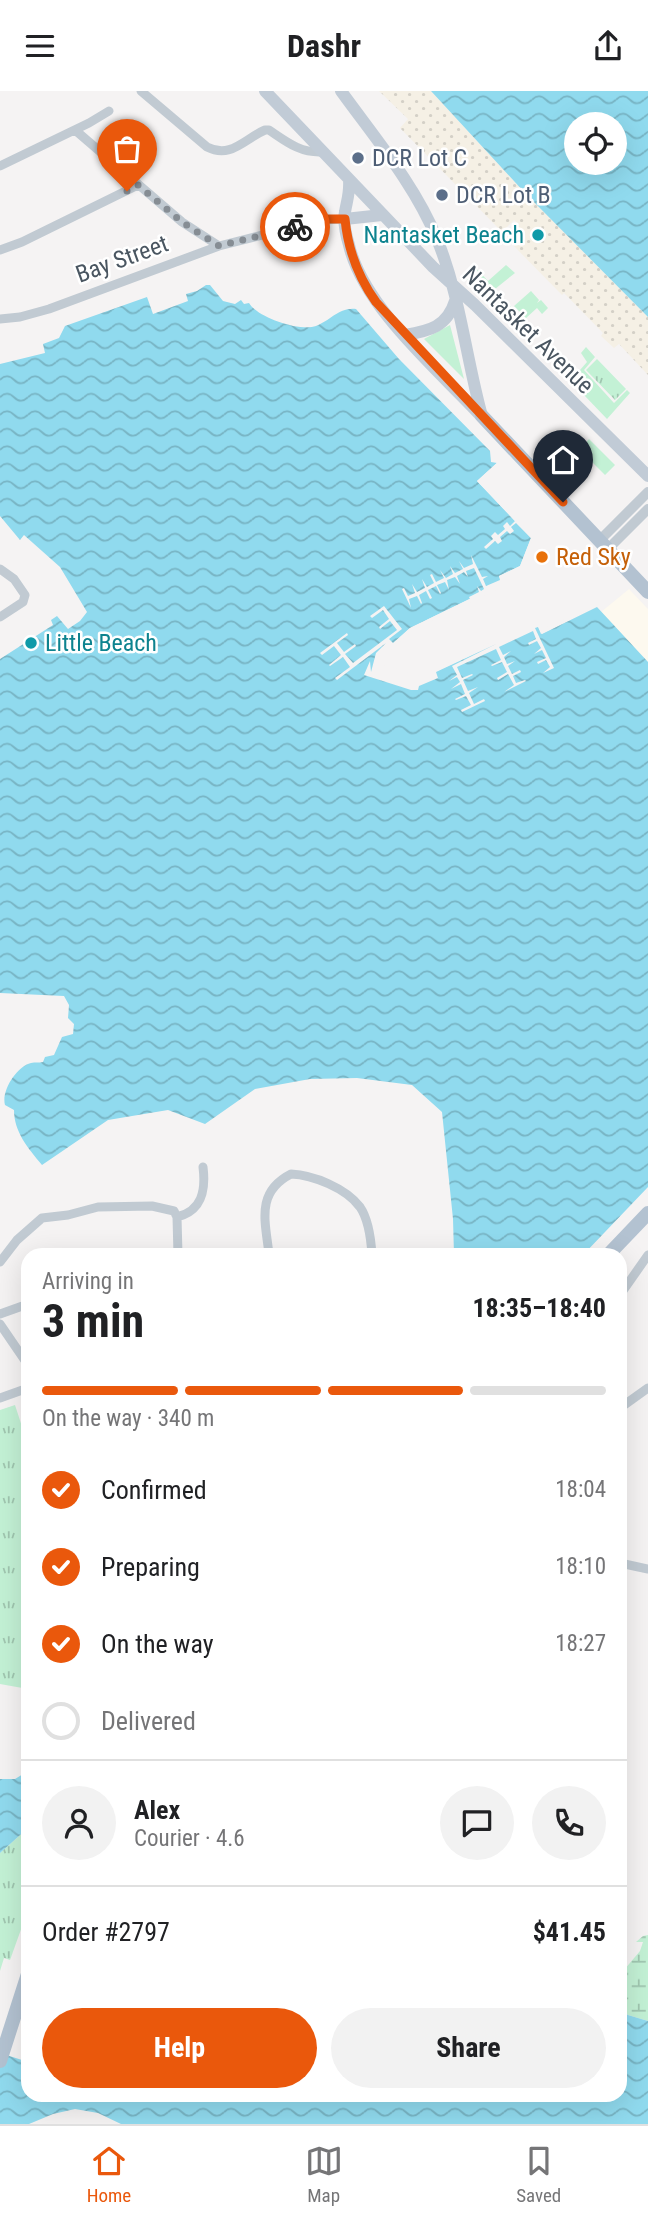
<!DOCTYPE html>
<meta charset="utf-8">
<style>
body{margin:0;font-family:"Roboto Condensed",sans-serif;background:#f2f2f2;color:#202124;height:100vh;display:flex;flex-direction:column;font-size:26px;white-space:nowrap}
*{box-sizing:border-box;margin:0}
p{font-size:23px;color:#757577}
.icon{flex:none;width:38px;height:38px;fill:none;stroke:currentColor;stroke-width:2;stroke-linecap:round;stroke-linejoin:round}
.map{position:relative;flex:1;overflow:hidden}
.panel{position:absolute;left:21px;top:1157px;width:606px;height:854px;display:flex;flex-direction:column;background:#fff;border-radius:21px;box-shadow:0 7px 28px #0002}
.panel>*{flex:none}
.controls{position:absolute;left:564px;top:21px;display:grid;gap:14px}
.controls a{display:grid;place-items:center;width:63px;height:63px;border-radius:50%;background:#fff;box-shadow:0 7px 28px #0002;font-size:35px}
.pin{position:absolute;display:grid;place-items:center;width:60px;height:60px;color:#fff;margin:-72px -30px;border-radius:50% 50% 50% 0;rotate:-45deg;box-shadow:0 0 7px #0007}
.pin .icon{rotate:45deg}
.courier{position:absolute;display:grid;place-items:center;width:70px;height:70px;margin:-35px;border:5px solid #ea580c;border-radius:50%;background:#fff;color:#222;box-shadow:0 2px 9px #0007}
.overview em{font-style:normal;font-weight:700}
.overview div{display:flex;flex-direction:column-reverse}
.overview{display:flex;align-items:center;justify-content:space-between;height:119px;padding:0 21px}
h1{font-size:46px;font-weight:700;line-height:52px}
.bar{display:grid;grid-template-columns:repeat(4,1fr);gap:10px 7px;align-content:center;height:84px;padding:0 21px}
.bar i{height:9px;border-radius:5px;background:#e0e0e0}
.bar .active{background:#ea580c}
.bar p{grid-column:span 4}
.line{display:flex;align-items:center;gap:18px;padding:0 21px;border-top:2px solid #e0e0e0}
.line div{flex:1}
.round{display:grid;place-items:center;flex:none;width:74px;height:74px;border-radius:37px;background:#f2f2f2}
ol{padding:0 21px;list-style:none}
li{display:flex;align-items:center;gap:21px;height:77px}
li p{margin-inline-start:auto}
li .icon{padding:7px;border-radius:50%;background:#ea580c;color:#fff;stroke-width:4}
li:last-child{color:#757577}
li i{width:38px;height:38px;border:4px solid #e0e0e0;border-radius:50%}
.cta{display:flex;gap:14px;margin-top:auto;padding:14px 21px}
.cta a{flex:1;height:80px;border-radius:42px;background:#ea580c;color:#fff;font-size:28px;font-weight:700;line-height:80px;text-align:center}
.cta a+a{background:#f2f2f2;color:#202124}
header{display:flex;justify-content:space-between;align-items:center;height:91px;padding:0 21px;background:#fff;font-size:32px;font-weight:700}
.tab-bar{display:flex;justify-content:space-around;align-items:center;height:98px;border-top:2px solid #e0e0e0;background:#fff;font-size:19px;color:#757577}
.tab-bar a{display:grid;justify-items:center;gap:4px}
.tab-bar .active{color:#ea580c}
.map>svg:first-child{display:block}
</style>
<header><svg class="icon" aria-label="menu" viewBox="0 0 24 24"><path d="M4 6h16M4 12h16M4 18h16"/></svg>Dashr<svg class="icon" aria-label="share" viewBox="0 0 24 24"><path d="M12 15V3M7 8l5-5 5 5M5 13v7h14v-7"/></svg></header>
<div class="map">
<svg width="648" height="2033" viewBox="0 0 648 2033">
<defs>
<pattern id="wetland-marsh" width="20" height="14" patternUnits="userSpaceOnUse" patternTransform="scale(1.75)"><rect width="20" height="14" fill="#c3f1d5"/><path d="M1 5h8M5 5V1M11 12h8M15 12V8" fill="none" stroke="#a0c6b0"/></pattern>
<pattern id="sand-dots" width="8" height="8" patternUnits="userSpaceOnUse" patternTransform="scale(1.75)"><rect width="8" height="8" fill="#f5f0e5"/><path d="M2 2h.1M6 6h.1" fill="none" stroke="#d4d0c7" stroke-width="1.8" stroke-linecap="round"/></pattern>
<pattern id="park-tufts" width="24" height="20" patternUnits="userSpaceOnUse" patternTransform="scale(1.75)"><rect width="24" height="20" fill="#c3f1d5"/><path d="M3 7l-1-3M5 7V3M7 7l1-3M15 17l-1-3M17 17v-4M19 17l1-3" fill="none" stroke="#a0c6b0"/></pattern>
<pattern id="water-waves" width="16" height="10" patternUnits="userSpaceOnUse" patternTransform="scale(1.75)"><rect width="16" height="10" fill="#90daee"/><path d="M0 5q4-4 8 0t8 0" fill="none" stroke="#78b4c4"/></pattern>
</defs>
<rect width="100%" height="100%" fill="#f5f3f3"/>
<path fill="#fdf9ef" d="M629,498L648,518V571L601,521Z"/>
<path fill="#c3f1d5" d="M506,174L515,182L495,198L520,226L523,224L514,215L531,200L539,209L537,212L541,209L548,217L542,223L537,217L526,227V232L534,240L529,243H522L466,188L477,178L488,190Z
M450,234L464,288L424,248Z
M586,256L595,266L584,279L614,312L627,299L630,302L607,328L561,280L565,272L572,279H580L587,271L581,262Z
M589,348L615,374L605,384L580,359Z"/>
<path fill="url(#wetland-marsh)" d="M648,1844V1930L628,1924L620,1917V1879H624L640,1860L643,1851H636L643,1845Z"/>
<path fill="url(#sand-dots)" d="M379,0H431L525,102L648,226V284L619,253L614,257L601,245L603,242L564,202L562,204L506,147L519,133L514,129L502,141L400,37L408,28Z"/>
<path fill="url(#park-tufts)" d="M597,268L626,298L615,309L586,279Z
M15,1314L28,1354V1598L0,1593V1319Z
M28,1737V1819L10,1869L4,1867L0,1880V1762Z"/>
<path fill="url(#water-waves)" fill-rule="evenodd" d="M431,0H648V226L525,102ZM614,33V72H576V33Z
M206,194H210L223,210L235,213L241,209L244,213L249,212C257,226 300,241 316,235C330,230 339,216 356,218L399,268L490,360L491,371L497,372L477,390L531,447L520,475L499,485L502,492L410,537L385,560L380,576L420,588L537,533L542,543L597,516L648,571V1096L583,1164H454L453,1128L442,1021L412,994L357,987L310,988L255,998L205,1033L168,1019L108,1029L42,1074C28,1057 14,1041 14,1019L5,1014C1,1000 17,975 31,972C35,971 39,972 43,971L45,966L54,964L62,946L73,943L74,933L68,927L69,914L64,905L0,902V568L53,534L51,529L57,525L68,538L80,530L87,521L60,476L24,444L20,449L0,425V273L45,262L43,253L59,247L65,235L147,206L153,223L188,210L186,203L197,200Z
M28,1680V1737L0,1762V1688H15Z
M620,1917L628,1924L648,1930V2033H121L98,2022L75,2018L53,2023L29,2033H0V1962L22,1969L28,1964V2004H620Z"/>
<path fill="#f5f3f3" d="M500,369V374L482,390L534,445L523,477L503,487L506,492L504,495L412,540L388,562L384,574L420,585L536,530L540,531L543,538L595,513L599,514L541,543L538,536L535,537L554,577L543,582L550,576L546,569L538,573L537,571L546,567L542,559L534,563L541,557L537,550L529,554L528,552L536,548L533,540L499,556L503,564L511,560L504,566L507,573L515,570L508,575L512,583L520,579L521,581L513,585L516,592L525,589L526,590L504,601L514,594L508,583L498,589L497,587L507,581L502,571L492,575L491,574L501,569L496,558L457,576L462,587L472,583L473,584L463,589L468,600L478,596L469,602L474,613L484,608L485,610L462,621L461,619L471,614L466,605L456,609L455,608L465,603L461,593L451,598L460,591L457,586L449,590L457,584L452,575L496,553L436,581L438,587L419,595L418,599H411L364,584L370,570L371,581L376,562L386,552L337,589L335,587L350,576L343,566L330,575L329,574L341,564L334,555L322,564L320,562L347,542L348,544L337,552L344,561L355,553L356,555L345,563L353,572L397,539L390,530L380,538L379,536L389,528L383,519L372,527L370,525L384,515L402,538L389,548L393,552L410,537L470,508L469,506L479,501L477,495L481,500L484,498L474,477L466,480L468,486L464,481L457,485L460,493L455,486L447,489L449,499L445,491L437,494L441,502L440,503L436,495L428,499L432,507L430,508L426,500L419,504L422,512L421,513L417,505L409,508L411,517L402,498L404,497L408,505L415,502L412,493L417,501L425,497L422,488L427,496L434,492L430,484L432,483L436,491L444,487L440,479L446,487L453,483L450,475L455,482L463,478L459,470L464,477L473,473L471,464L482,486L488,485L483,488L486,495L500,489L499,485L520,475L531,447L516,432L511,436L514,440L510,443L507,440L500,446L502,450L498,453L495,450L486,458L484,456L493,448L491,445L495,441L498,444L505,438L503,435L507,431L510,435L515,430L477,390Z"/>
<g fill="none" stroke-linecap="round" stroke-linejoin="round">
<path stroke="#c1cad2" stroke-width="9" d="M141,0L207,56C231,68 244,48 265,39H269C287,51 300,62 322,61
M75,39L182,131L219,155
M0,75L89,32L109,20
M0,159L22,151L138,94
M0,228L20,226L49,218L219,155L322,129L345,128
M0,478L14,488L25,504L23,511L0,526
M177,1126C202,1120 206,1100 203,1076
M269,1163C265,1129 256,1101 291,1083C313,1084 346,1097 360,1116C369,1129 371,1148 372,1164
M251,1164H274
M0,1171L17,1149L42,1127L68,1124L98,1116L152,1115L174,1120L177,1126L178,1164
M620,1204L648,1164
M0,1223L28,1213
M0,1233L28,1274
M0,1307L28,1297
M620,1317L648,1297
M620,1472L648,1478"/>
<path stroke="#c1cad2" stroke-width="10" d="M599,450L648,401
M607,459L648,418"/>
<path stroke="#c1cbd6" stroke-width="12" d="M265,0L433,176L475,214L648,385
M341,0C375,47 415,94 437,148C460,204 466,267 482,325
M349,89C350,102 347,109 345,121C343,131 346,144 349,154C363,215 437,278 480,324
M345,128L382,124
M405,244C429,240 447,236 455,210"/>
<path stroke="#b3c2d1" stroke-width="14" d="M482,325L648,501
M608,1164L648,1122
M0,1970L28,1883"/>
</g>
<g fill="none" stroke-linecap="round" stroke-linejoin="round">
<path stroke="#868d94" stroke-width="7" stroke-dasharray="0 12.6" d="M127,100L138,94L182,131L219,155L295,136"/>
<path stroke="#ea580c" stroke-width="9" d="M295,136L328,128H345C348,159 358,186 376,211L563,411"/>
</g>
<g fill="#5c6f8a" stroke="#fff" stroke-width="2.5">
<circle cx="358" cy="67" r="7"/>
<circle cx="442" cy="104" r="7"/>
</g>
<g fill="#0f9aa8" stroke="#fff" stroke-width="2.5">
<circle cx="538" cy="144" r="7"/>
<circle cx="31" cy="552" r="7"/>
</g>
<circle fill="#e8710a" stroke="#fff" stroke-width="2.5" cx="542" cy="466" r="7"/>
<g text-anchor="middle" stroke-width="5" stroke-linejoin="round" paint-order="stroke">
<g font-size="24" fill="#4e5e75" stroke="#fff" text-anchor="start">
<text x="372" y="75">DCR Lot C</text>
<text x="456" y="112">DCR Lot B</text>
</g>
<g font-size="24" fill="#0d838f" stroke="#fff" text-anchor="end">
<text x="524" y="152">Nantasket Beach</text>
<text x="45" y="560" text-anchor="start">Little Beach</text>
</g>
<g font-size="24" fill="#4a5661" stroke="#fff">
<text transform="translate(122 168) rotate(-20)" y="8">Bay Street</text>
<text transform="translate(528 239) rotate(44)" y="8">Nantasket Avenue</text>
</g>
<g font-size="24" fill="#c56008" stroke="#fff" text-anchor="start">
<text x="556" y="474">Red Sky</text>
</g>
</g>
</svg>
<div class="controls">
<a><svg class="icon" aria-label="locate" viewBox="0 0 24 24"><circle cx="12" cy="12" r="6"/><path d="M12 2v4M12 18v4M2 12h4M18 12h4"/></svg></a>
</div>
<div class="pin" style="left:127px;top:100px;background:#ea580c"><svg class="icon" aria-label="bag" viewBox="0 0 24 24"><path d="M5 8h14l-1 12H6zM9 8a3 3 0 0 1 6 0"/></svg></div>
<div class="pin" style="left:563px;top:411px;background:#1f2937"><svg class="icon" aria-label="home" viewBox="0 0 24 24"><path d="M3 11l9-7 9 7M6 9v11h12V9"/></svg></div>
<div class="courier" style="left:295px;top:136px"><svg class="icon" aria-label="bike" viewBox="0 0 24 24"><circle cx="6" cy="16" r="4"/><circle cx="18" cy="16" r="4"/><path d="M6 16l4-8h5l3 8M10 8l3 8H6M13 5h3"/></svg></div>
<section class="panel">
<div class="overview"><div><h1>3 min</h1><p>Arriving in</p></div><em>18:35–18:40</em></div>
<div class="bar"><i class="active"></i><i class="active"></i><i class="active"></i><i></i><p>On the way · 340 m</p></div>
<ol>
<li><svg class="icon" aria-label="check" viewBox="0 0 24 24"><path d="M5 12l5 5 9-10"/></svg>Confirmed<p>18:04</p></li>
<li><svg class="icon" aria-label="check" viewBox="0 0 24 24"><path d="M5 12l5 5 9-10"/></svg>Preparing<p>18:10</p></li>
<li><svg class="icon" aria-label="check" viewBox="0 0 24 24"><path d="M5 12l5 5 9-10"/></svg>On the way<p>18:27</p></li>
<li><i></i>Delivered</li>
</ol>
<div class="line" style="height:126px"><a class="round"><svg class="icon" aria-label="person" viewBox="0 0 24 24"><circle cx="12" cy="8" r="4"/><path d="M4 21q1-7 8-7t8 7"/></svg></a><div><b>Alex</b><p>Courier · 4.6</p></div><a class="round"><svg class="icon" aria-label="chat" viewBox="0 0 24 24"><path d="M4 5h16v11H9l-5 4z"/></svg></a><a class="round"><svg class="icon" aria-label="phone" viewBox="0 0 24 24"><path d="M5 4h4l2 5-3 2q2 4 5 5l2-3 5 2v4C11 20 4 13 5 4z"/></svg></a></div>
<div class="line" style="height:91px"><div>Order #2797</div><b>$41.45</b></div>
<div class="cta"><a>Help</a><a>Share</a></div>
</section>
</div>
<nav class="tab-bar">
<a class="active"><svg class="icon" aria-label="home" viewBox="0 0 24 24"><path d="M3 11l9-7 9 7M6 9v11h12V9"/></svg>Home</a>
<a><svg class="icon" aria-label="map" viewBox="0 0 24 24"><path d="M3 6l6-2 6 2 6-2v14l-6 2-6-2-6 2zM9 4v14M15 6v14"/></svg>Map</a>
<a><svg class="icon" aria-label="saved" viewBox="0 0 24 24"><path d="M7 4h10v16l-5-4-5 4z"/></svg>Saved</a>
</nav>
